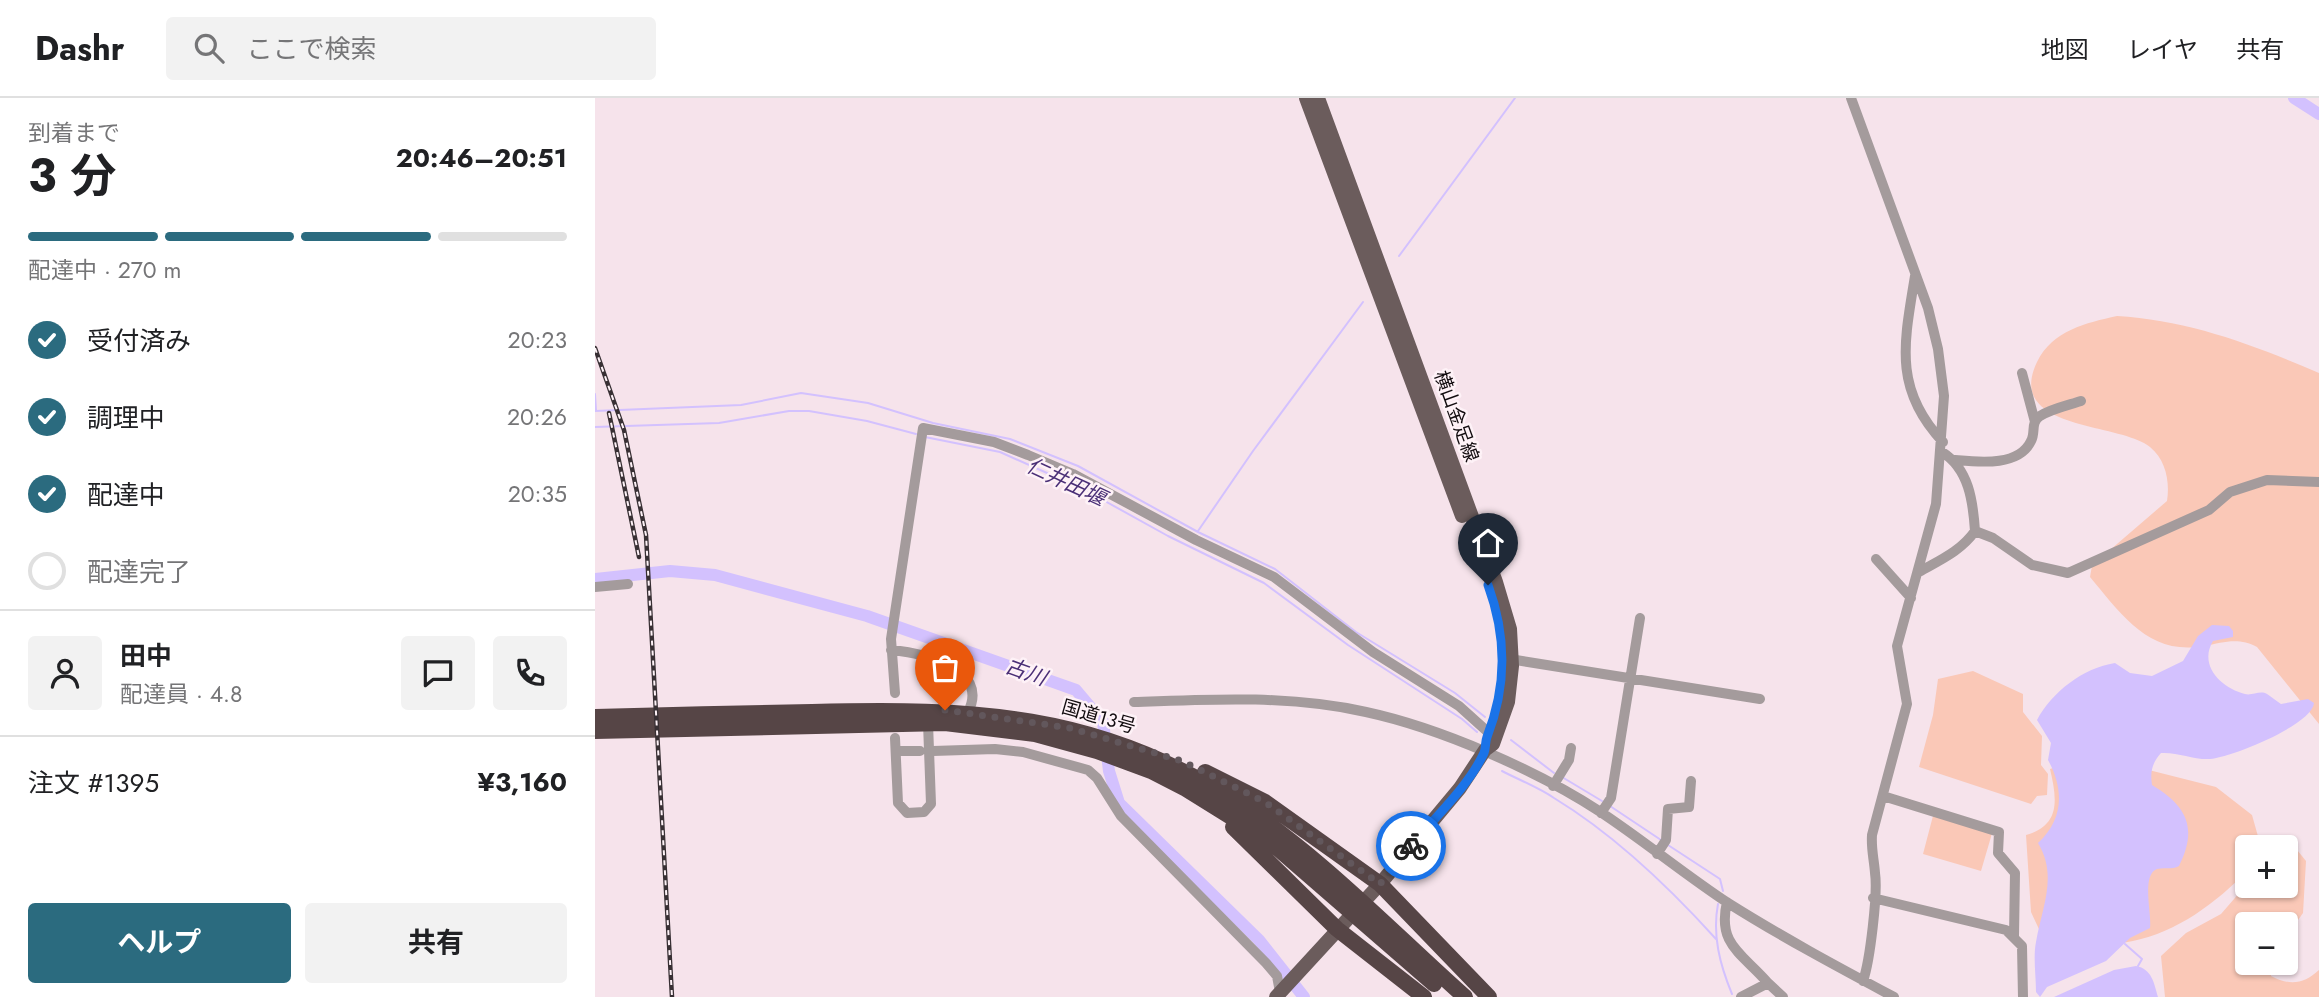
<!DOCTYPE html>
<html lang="ja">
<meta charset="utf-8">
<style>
body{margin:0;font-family:Jost,"Noto Sans JP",sans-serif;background:#f2f2f2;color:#202124;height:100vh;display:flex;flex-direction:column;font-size:26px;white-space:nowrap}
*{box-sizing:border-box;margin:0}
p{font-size:23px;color:#757577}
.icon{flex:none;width:38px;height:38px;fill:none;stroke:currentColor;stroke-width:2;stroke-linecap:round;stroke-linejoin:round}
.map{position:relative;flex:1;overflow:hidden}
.sheet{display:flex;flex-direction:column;background:#fff;width:595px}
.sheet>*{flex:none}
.fabs{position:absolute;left:1640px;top:737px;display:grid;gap:14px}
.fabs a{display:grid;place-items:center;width:63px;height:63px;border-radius:7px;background:#fff;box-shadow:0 2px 5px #0004;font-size:35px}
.pin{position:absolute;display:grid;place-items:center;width:60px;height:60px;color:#fff;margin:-72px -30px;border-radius:50% 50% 50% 0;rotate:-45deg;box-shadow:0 0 7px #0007}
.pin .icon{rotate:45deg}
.courier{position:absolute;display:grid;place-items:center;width:70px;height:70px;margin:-35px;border:5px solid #1a73e8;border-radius:50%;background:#fff;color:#222;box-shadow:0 2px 9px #0007}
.summary em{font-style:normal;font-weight:700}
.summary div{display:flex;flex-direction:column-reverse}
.summary{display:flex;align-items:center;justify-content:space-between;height:119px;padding:0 28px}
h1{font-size:46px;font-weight:700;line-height:52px}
.bar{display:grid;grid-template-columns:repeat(4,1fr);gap:10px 7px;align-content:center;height:84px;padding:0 28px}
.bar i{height:9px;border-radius:5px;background:#e0e0e0}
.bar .active{background:#2b6b7f}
.bar p{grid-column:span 4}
.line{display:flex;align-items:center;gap:18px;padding:0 28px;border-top:2px solid #e0e0e0}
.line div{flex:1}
.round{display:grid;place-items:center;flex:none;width:74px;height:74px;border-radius:7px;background:#f2f2f2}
ol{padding:0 28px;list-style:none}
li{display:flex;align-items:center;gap:21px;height:77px}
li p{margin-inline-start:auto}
li .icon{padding:7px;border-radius:50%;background:#2b6b7f;color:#fff;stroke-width:4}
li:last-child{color:#757577}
li i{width:38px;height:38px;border:4px solid #e0e0e0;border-radius:50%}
.primary-button{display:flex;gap:14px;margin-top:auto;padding:14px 28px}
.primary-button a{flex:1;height:80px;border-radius:7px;background:#2b6b7f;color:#fff;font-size:28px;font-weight:700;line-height:80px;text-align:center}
.primary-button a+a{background:#f2f2f2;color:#202124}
header{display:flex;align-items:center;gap:42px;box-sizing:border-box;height:98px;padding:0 35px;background:#fff;border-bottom:2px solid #e0e0e0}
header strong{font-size:33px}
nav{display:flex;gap:38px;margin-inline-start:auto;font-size:24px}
.search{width:490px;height:63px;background:#f2f2f2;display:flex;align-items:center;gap:18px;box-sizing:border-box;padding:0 24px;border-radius:7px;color:#757577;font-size:26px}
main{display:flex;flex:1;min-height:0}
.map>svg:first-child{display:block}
</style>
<header>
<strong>Dashr</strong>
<div class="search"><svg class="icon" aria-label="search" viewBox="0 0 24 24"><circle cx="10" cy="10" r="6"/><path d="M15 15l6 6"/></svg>ここで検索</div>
<nav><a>地図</a><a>レイヤ</a><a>共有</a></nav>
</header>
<main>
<section class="sheet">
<div class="summary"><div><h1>3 分</h1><p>到着まで</p></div><em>20:46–20:51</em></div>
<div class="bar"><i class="active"></i><i class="active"></i><i class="active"></i><i></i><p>配達中 · 270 m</p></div>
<ol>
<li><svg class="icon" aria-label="check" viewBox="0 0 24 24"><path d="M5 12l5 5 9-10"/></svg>受付済み<p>20:23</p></li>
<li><svg class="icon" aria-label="check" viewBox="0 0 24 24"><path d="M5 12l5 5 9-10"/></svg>調理中<p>20:26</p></li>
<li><svg class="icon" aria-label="check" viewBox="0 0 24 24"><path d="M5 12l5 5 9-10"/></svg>配達中<p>20:35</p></li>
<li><i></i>配達完了</li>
</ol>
<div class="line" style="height:126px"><a class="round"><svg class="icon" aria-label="person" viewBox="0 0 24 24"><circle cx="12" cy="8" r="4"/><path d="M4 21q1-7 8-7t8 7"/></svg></a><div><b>田中</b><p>配達員 · 4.8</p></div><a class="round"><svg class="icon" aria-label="chat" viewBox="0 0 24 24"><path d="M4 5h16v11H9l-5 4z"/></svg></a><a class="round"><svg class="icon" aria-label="phone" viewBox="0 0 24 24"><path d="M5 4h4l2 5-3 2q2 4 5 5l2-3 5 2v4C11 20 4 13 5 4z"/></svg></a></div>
<div class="line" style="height:91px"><div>注文 #1395</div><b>¥3,160</b></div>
<div class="primary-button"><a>ヘルプ</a><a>共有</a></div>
</section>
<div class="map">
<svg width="1724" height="899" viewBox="0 0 1724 899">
<rect width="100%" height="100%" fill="#f6e3eb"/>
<path fill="#fac8b7" d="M1522,218C1593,222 1659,247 1724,275V626L1662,549C1644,539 1629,544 1609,548C1554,558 1527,517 1495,479L1498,462L1515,452L1572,403C1575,384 1571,362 1555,349C1525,324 1409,333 1442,264C1458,232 1491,225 1522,218Z
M1378,573L1428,596V614L1447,638L1446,667L1453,676L1452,697L1442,698L1436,706L1324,669L1338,617L1343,581Z
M1470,666L1534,667L1621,689L1657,717L1666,749H1652V773C1621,805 1582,834 1538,843C1510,849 1479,845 1451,846L1436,814L1431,737C1466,727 1462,701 1455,671Z
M1339,714L1398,732L1386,773L1328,756Z
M1698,747L1711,763L1708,815L1691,839L1690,826H1652V864L1676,865V878C1695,888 1709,886 1724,872V899H1570L1566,858L1591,835L1626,816L1652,786L1690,788V749H1688Z"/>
<path fill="#d3c1fe" d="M1617,527L1634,528L1638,533V539L1618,543C1603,568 1627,590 1650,596C1657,598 1665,592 1672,596C1677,599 1681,603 1686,606L1713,601L1719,605C1717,627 1637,659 1615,661C1599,662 1583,654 1566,655C1557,665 1555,674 1557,687C1592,708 1603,730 1584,768C1577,772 1569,769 1562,771C1546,777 1557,816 1555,830L1535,840L1511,863L1452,889L1445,899L1441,894C1441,878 1438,859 1441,844C1447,809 1463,778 1443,745C1469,721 1469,691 1453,662L1456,645L1442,622C1457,594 1488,570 1520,565L1535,575L1557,578L1588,563L1603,538Z
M1541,868C1557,871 1559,885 1563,899H1459L1519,872Z"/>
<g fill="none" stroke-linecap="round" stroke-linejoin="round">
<path stroke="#d3c1fe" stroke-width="2" d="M804,158L920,0
M0,296L1,312
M0,313L146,307L206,295L273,305L338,325L415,341L483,368L603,434L680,471L761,534L860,595L890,619
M0,329L124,325L194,313H214L272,323L321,336
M330,339L405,354L490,392L573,438L669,485L753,547L867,621L882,634
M603,433L658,353L768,204
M916,642L959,675
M907,673C924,682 943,689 959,700C1020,737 1074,789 1121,841
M967,679L1007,703
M1015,708L1066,742
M1073,747L1125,781L1128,793
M1123,806C1117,837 1125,867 1137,896
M1530,846L1547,861L1543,868"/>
<path stroke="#d3c1fe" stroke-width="12" d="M1699,0L1724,16
M0,481L75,473L120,477L272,518L481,592L508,624L514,673L524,705L664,842L709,899"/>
<path stroke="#a49b9c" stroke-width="10" d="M1256,0L1333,210L1343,251L1349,298L1341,406L1302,548L1312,606L1277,737C1276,751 1279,761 1280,775C1283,795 1275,863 1268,883
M1320,178C1309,245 1298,291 1348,344
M1427,275L1440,324
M1360,362C1383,364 1424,369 1436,343C1441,334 1435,325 1445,318C1456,311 1474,307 1486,303
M1380,433L1398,440L1437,467L1473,475L1614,412L1635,394L1672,382L1724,384
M1281,461L1316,500
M1324,474C1345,462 1366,453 1380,433C1378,403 1374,371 1347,354
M0,489L33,486
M296,552C326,555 396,569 373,614
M908,560L1165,601
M300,595L296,541L328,330L399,344L433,357L478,376L601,442L679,479L778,554L864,608L894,635
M539,604C616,601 696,597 771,614C845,630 941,672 1004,713C1048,742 1089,776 1133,805C1187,839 1243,869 1299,899
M300,640L303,705L312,715L329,714L336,706L333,625
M301,653H325
M338,653L400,651L428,654L493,672L502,680L526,718L671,865L682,878L685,894
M958,688L974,662L976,650
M1288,698L1404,734L1403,755L1420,775L1419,838
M1006,715L1016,700L1045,520
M1062,756L1071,742L1073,711L1094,709L1096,683
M1278,800L1411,832L1427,848L1428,899
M1132,804C1122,847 1147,855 1173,885L1146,899
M1173,885L1188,899"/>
<path stroke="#6b5c5c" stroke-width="14" d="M711,0L867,418
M681,899L785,786L865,690L890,652L898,646L913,604L917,568L915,531L901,484L723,0"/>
<path stroke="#564546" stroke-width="16" d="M0,619C72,617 145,615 217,614C376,610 502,614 640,703C724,757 796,833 870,899
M0,633L350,625L440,636L502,653L556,673L591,691L673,742L839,886
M610,674L670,704L785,786L894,899
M638,729L742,831L829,899"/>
<g stroke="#383034" stroke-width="4.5">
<path id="rail" d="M0,250L29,332L51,437L77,899
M14,315L44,459"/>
</g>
<use href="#rail" stroke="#fef2f7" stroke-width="2" stroke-dasharray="5" stroke-linecap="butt"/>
</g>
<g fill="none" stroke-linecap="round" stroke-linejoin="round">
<path stroke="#62575c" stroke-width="7" stroke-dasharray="0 12.6" d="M350,612L475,630L587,663L670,704L785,786L816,748"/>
<path stroke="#1a73e8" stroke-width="9" d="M816,748C840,719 873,689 889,655C891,650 890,644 892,639C912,588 912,539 893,487"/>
</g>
<g text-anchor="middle" stroke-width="5" stroke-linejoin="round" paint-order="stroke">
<g font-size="19" fill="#120c0f" stroke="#fef2f7">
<text transform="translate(862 318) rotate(70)" y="7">横山金足線</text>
<text transform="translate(504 618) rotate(16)" y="7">国道13号</text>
</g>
<g font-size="21" font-style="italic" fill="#4b3077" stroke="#fef2f7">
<text transform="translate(471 384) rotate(25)" y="7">仁井田堰</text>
<text transform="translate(431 574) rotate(20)" y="7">古川</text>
</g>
</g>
</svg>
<div class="fabs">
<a>+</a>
<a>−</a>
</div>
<div class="pin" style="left:350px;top:612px;background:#ea580c"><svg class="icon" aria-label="bag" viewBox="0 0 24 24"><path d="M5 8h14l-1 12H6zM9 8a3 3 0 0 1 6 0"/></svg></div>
<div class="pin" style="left:893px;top:487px;background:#1f2937"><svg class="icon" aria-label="home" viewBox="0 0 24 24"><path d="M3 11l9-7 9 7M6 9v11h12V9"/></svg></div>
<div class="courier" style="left:816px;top:748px"><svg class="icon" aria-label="bike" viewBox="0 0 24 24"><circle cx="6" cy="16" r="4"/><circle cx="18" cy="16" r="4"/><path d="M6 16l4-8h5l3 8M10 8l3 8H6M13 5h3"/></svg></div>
</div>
</main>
